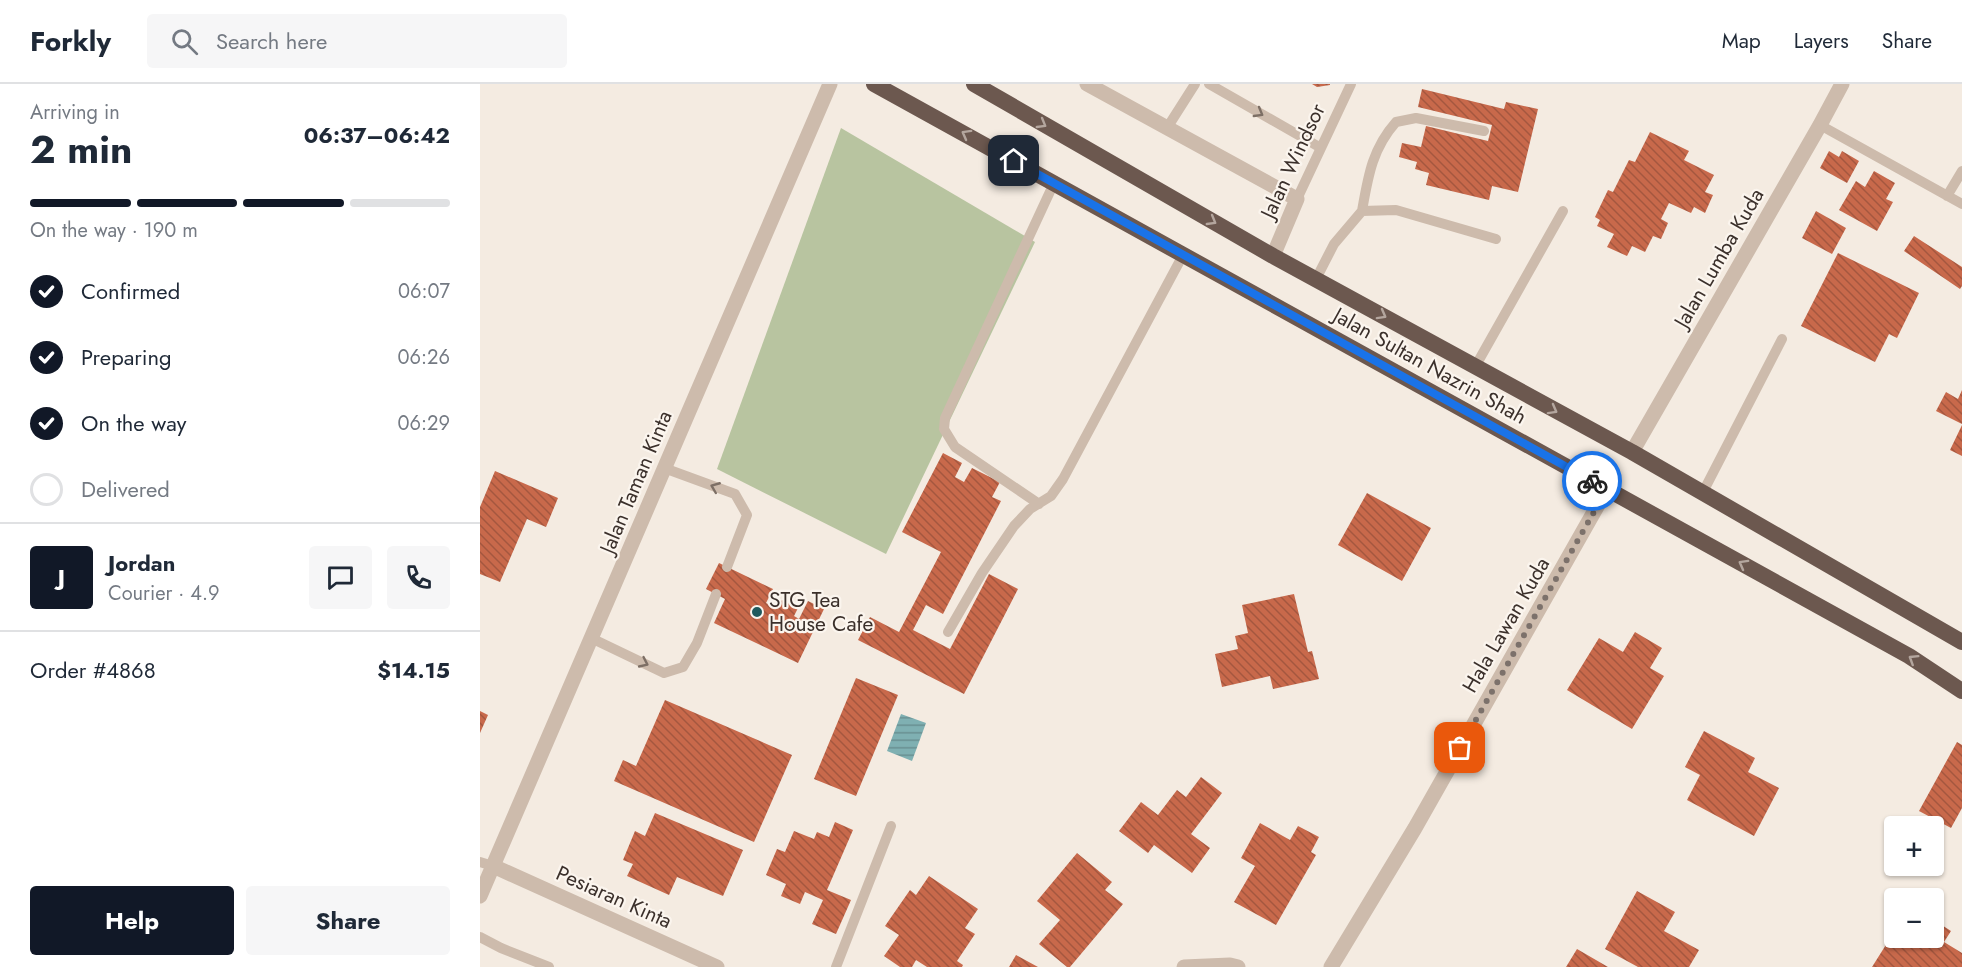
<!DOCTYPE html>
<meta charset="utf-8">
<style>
body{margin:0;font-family:Jost,sans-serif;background:#f6f6f7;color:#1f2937;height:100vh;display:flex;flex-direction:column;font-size:22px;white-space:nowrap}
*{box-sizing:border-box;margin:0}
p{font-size:20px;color:#747a83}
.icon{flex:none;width:33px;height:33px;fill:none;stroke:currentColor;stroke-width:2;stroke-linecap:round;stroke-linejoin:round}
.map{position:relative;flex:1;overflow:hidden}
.side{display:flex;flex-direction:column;background:#fff;width:480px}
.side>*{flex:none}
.buttons{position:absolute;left:1404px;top:732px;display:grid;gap:12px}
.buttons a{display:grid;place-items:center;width:60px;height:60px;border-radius:6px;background:#fff;box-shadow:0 2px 4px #0004;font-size:30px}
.pin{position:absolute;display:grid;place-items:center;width:51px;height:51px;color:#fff;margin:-26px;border-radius:12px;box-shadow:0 3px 9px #0006}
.courier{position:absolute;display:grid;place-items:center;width:60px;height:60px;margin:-30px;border:4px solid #1a73e8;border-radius:50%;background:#fff;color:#222;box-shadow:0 2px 8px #0007}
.overview em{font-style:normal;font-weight:700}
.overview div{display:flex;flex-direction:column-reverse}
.overview{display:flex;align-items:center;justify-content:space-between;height:102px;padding:0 30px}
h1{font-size:39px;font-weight:700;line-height:45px}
.bar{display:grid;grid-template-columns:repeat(4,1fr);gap:9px 6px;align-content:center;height:72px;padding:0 30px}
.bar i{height:8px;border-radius:4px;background:#e0e1e3}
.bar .current{background:#111827}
.bar p{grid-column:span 4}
.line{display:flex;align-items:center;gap:15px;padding:0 30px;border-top:2px solid #e0e1e3}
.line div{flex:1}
.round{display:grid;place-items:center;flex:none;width:63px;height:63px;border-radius:6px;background:#f6f6f7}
ol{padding:0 30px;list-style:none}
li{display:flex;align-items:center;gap:18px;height:66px}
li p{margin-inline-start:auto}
li .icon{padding:6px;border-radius:50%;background:#111827;color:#fff;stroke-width:4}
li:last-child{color:#747a83}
li i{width:33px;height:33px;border:3px solid #e0e1e3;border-radius:50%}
.button{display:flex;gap:12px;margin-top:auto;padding:12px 30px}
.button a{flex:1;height:69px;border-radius:6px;background:#111827;color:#fff;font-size:24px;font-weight:700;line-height:69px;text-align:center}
.button a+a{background:#f6f6f7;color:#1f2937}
header{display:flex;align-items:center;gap:36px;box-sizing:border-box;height:84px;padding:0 30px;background:#fff;border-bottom:2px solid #e0e1e3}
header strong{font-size:28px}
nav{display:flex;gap:33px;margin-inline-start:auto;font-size:21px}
.search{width:420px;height:54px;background:#f6f6f7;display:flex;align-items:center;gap:15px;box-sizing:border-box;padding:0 21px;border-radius:6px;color:#747a83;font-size:22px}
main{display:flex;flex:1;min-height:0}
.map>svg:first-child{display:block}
</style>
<header>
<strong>Forkly</strong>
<div class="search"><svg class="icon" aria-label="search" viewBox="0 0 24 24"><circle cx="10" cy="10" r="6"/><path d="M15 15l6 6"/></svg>Search here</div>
<nav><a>Map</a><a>Layers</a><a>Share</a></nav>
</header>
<main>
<section class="side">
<div class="overview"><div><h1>2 min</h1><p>Arriving in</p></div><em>06:37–06:42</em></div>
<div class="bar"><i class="current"></i><i class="current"></i><i class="current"></i><i></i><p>On the way · 190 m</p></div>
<ol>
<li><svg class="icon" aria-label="check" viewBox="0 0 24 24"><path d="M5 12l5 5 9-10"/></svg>Confirmed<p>06:07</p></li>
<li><svg class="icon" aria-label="check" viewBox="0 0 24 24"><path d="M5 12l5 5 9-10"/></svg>Preparing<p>06:26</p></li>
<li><svg class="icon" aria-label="check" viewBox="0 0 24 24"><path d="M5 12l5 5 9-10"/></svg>On the way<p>06:29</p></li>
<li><i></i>Delivered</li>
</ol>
<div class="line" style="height:108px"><b class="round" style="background:#111827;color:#fff">J</b><div><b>Jordan</b><p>Courier · 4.9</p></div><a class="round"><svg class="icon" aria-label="chat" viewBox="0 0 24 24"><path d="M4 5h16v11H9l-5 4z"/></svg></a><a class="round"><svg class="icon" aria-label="phone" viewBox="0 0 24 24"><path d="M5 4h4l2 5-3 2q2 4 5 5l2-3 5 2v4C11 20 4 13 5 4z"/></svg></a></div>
<div class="line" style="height:78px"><div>Order #4868</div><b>$14.15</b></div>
<div class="button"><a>Help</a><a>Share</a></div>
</section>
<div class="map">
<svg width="1482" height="883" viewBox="0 0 1482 883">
<defs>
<pattern id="water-rules" width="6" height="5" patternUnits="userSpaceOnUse" patternTransform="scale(1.5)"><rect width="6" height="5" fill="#7fb0b2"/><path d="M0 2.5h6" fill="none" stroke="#699091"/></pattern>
<pattern id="building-back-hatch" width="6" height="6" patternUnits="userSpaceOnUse" patternTransform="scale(1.5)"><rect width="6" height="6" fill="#c8694b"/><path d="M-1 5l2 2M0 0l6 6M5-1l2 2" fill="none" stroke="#a4573f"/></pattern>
</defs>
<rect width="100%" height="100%" fill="#f4ebe1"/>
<path fill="#b8c4a0" d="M361,44L555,158L406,470L237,385Z"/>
<path fill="url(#water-rules)" d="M421,630L446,639L432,677L407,667Z"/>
<path fill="url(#building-back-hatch)" d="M832,0H850V1L837,3Z
M942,5L1024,25L1026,18L1058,25L1038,108L1012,102L1009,116L946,101L949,89L935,85L937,78L919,73L922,59L941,63L946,42L1008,57L1012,41L938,23Z
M1170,48L1209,67L1204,76L1234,91L1225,108L1233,111L1225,129L1214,123L1211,129L1189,119L1181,135L1188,139L1181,155L1173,152L1165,168L1152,162L1147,172L1127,163L1134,150L1117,142L1120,136L1115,133L1128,106L1133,108L1149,76L1155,78Z
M1349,67L1359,73L1362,67L1379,77L1367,99L1340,84Z
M1394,87L1415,99L1406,115L1413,118L1397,147L1359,126L1376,97L1385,103Z
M1336,127L1366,144L1352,170L1322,154Z
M1434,152L1482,183V202L1480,205L1424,167Z
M1358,169L1439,209L1417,254L1409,250L1395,278L1321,242Z
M1482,306V340L1456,327L1466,308L1478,315Z
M1482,341V372L1470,366Z
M463,369L482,379L475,393L484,398L492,384L520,398L512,413L521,417L463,530L446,521L433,546L470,565L509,490L538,505L484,610L378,556L390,533L419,548L461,468L422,448Z
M15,387L78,414L66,443L47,435L20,498L0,490V423Z
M887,409L951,444L922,497L858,461Z
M239,479L293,505L286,519L297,524L302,516L318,524L314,532L319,535L328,517L344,525L318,579L234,539L245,515L226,505Z
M814,510L828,568L832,567L839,595L793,605L790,592L742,603L735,570L758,565L755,552L768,549L762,521Z
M1155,548L1182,564L1170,584L1184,592L1152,645L1087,606L1119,554L1143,568Z
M376,594L418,611L376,712L334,695Z
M185,616L312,671L274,758L134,697L143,676L156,682Z
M0,627L8,631L0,649Z
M1224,647L1275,674L1268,688L1299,704L1274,752L1207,716L1220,691L1205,683Z
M1477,658L1482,661V724L1471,744L1439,727Z
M721,693L742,709L711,750L730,764L712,789L674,761L668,769L639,747L661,718L678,731L697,706L706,713Z
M175,729L263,766L243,812L197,793L189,811L147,792L153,780L143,776L155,747L165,752Z
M355,738L373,746L347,806L371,816L356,850L332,840L343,816L325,808L320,820L301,812L306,800L286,791L297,765L305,768L314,747L334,755L337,748L349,753Z
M780,739L810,756L818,742L839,753L831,768L836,771L796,841L754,818L775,782L761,774Z
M597,769L632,798L625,806L643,820L590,883H587L559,860L580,836L557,817Z
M449,792L498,825L485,844L495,850L477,877L483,881L482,883H447L436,876L432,883H420L404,872L419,851L405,842L430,806L436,811Z
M1157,807L1195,828L1184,847L1219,866L1209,883H1158L1125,865Z
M1454,836L1471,847L1464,858L1482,869V883H1392L1414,848V854H1454Z
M1097,865L1128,883H1086Z
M536,871L558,883H529Z"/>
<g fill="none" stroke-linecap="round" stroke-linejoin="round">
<path stroke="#cdbbac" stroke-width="10" d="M729,0L841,64
M1340,41L1482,120
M687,44L715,0
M1467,112L1482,87
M817,115L871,0
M882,127C888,93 892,65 916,38L936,34L1004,47
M836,195L854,160L882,127L916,126L1016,155
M995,283L1083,127
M184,384L255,410L267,431L247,483
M1222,410L1302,255
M559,420L475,363L464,345L465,334L574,99
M468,548L502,489L534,442L550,425L571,412L583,395L703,171
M111,554L184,589L203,583L217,559L236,510
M0,778L13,782
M0,853L21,864L69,883
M356,883L411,742"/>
<path stroke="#cdbbac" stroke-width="15" d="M607,0L817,115L793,172
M1152,368L1340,41L1362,0
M13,782L237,883
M0,812L350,0
M704,883L750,881L758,883
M851,883L935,744L1127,405"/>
<path stroke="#6c584f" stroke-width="16" d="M394,0L1429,572L1482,607
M494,0L793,172L1152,368L1482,558"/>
</g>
<defs><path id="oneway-chevron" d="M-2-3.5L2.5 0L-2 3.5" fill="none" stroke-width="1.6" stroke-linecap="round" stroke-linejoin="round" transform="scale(1.5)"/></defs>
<g stroke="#7d6f65">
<use href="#oneway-chevron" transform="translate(779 29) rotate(30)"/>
<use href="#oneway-chevron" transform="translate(235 403) rotate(-158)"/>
<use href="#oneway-chevron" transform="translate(164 579) rotate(25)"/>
</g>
<g stroke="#b4a69e">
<use href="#oneway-chevron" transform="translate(562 40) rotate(30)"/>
<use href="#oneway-chevron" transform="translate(486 50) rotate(-151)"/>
<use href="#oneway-chevron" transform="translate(732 137) rotate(30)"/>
<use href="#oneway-chevron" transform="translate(902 231) rotate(29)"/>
<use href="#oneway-chevron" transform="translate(1073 326) rotate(29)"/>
<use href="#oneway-chevron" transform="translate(1263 480) rotate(-151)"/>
<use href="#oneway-chevron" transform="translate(1433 575) rotate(-148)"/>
</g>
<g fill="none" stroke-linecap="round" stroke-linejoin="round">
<path stroke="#7c716b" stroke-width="6" stroke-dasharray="0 10.8" d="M980,664L1127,405L1112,397"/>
<path stroke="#1a73e8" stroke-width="8" d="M534,77L1112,397"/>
</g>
<circle fill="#1f5a5e" stroke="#fbf5ee" stroke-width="2" cx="277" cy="528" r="6"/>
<g text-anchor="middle" stroke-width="4.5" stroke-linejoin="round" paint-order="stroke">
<g font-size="21" fill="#3b302b" stroke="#fbf5ee">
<text transform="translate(813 77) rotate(-65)" y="7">Jalan Windsor</text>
<text transform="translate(1239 174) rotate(-60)" y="7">Jalan Lumba Kuda</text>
<text transform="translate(950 282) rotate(29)" y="7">Jalan Sultan Nazrin Shah</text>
<text transform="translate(156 398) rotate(-67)" y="7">Jalan Taman Kinta</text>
<text transform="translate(1026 541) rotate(-60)" y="7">Hala Lawan Kuda</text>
<text transform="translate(134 813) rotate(24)" y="7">Pesiaran Kinta</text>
</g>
<g font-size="21" fill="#3b302b" stroke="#fbf5ee" text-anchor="start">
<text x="289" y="523">STG Tea<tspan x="289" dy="24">House Cafe</tspan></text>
</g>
</g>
</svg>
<div class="buttons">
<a>+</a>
<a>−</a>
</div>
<div class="pin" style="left:980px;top:664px;background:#ea580c"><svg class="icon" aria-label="bag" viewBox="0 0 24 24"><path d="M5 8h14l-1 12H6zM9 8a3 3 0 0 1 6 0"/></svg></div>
<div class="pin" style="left:534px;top:77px;background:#1f2937"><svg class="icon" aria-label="home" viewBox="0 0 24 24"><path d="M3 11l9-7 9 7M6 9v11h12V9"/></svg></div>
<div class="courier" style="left:1112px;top:397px"><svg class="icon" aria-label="bike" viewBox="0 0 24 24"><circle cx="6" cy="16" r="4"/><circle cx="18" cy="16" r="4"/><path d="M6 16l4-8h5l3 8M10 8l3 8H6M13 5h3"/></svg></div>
</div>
</main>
